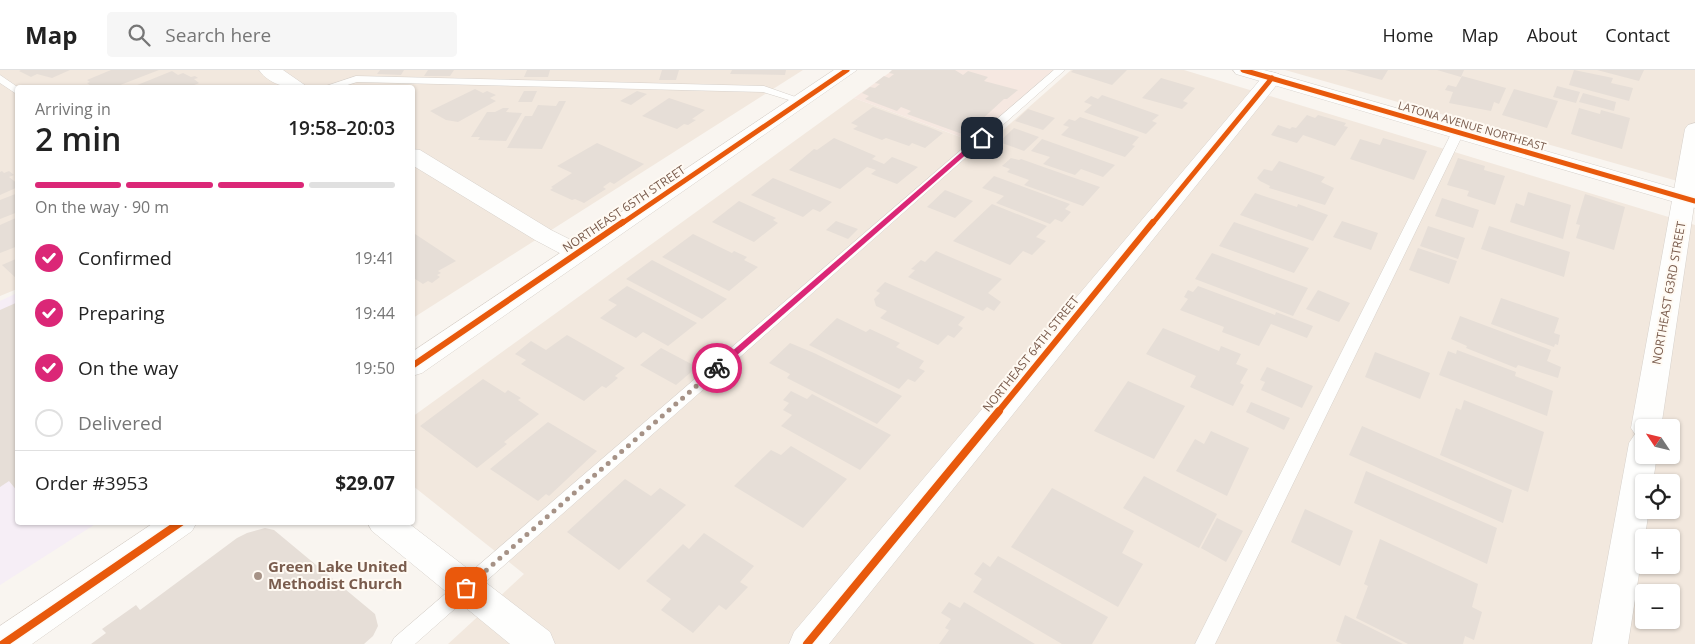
<!DOCTYPE html>
<meta charset="utf-8">
<style>
body{margin:0;font-family:"Open Sans",sans-serif;background:#f6f6f6;color:#222;height:100vh;display:flex;flex-direction:column;font-size:19px;white-space:nowrap}
*{box-sizing:border-box;margin:0}
p{font-size:16px;color:#767676}
.icon{flex:none;width:28px;height:28px;fill:none;stroke:currentColor;stroke-width:2;stroke-linecap:round;stroke-linejoin:round}
.map{position:relative;flex:1;overflow:hidden}
.panel{position:absolute;left:15px;top:15px;width:400px;height:440px;display:flex;flex-direction:column;background:#fff;border-radius:5px;box-shadow:0 1px 4px #0004}
.panel>*{flex:none}
.needle{width:32px;rotate:305deg}
.tools{position:absolute;left:1635px;top:349px;display:grid;gap:10px}
.tools a{display:grid;place-items:center;width:45px;height:45px;border-radius:5px;background:#fff;box-shadow:0 1px 4px #0004;font-size:25px}
.pin{position:absolute;display:grid;place-items:center;width:42px;height:42px;color:#fff;margin:-21px;border-radius:10px;box-shadow:0 2px 8px #0006}
.courier{position:absolute;display:grid;place-items:center;width:50px;height:50px;margin:-25px;border:4px solid #db2777;border-radius:50%;background:#fff;color:#222;box-shadow:0 1px 6px #0007}
.overview em{font-style:normal;font-weight:600}
.overview div{display:flex;flex-direction:column-reverse}
.overview{display:flex;align-items:center;justify-content:space-between;height:85px;padding:0 20px}
h1{font-size:32px;font-weight:600;line-height:38px}
.bar{display:grid;grid-template-columns:repeat(4,1fr);gap:8px 5px;align-content:center;height:60px;padding:0 20px}
.bar i{height:6px;border-radius:4px;background:#e0e0e0}
.bar .selected{background:#db2777}
.bar p{grid-column:span 4}
.line{display:flex;align-items:center;gap:12px;padding:0 20px;border-top:1px solid #e0e0e0}
.line div{flex:1}
ol{padding:0 20px;list-style:none}
li{display:flex;align-items:center;gap:15px;height:55px}
li p{margin-inline-start:auto}
li .icon{padding:5px;border-radius:50%;background:#db2777;color:#fff;stroke-width:4}
li:last-child{color:#767676}
li i{width:28px;height:28px;border:2px solid #e0e0e0;border-radius:50%}
header{display:flex;align-items:center;gap:30px;box-sizing:border-box;height:70px;padding:0 25px;background:#fff;border-bottom:1px solid #e0e0e0}
header strong{font-size:24px}
nav{display:flex;gap:28px;margin-inline-start:auto;font-size:18px}
.search{width:350px;height:45px;background:#f6f6f6;display:flex;align-items:center;gap:12px;box-sizing:border-box;padding:0 18px;border-radius:5px;color:#767676;font-size:19px}
.map>svg:first-child{display:block}
</style>
<header>
<strong>Map</strong>
<div class="search"><svg class="icon" aria-label="search" viewBox="0 0 24 24"><circle cx="10" cy="10" r="6"/><path d="M15 15l6 6"/></svg>Search here</div>
<nav><a>Home</a><a>Map</a><a>About</a><a>Contact</a></nav>
</header>
<div class="map">
<svg width="1695" height="574" viewBox="0 0 1695 574">
<rect width="100%" height="100%" fill="#f9f5f0"/>
<path fill="#f2e8de" fill-rule="evenodd" d="M0,0H803L413,248L412,18H18L17,219L0,226Z
M1071,0H1184L1695,155V574H448L524,504L413,416L412,347L854,28L985,76ZM1644,358H1671V385H1644ZM1644,412H1671V440H1644ZM1644,468H1671V495H1644ZM1644,522H1671V550H1644Z
M1285,0H1695V116Z"/>
<path fill="#f6e8e1" d="M893,0H1053L972,71L854,28Z"/>
<path fill="#f6eef6" d="M17,223L18,452L97,453L0,515V231Z"/>
<path fill="#e6ded7" d="M21,0H70L52,8L37,4L31,7L19,1Z
M111,0H159L115,17L94,18L87,13L90,12L87,10Z
M380,0H404L401,5L377,4Z
M428,0H454L450,6H424Z
M527,0H550L548,7H524Z
M662,0H679L676,10H659Z
M732,0H786L785,5L730,4Z
M892,0H955L963,5L968,1L988,7L984,11L1018,20L1007,29H1004L965,65L907,44L911,41L901,37L897,41L865,29L869,26L862,23L870,17L875,18L880,14L875,13L884,6L889,8L894,4L889,3Z
M1073,0H1127L1112,15L1071,2Z
M1345,0H1388L1382,10Z
M1437,0H1464L1461,7Z
M1574,0L1613,8L1611,13L1633,18L1629,31L1569,15Z
M1597,0H1644L1639,11Z
M172,1L178,5L183,3L191,7L195,6L198,8L194,9L199,13L187,18H130Z
M1462,6L1506,18L1499,34L1494,32L1491,41L1449,33L1453,22L1445,20L1448,15L1456,17Z
M1161,8L1195,18L1183,31L1188,33L1182,39L1142,28Z
M1557,16L1580,22L1576,33L1553,27Z
M475,19L483,23L487,21L496,25L490,28L496,31L458,52L446,50L430,41Z
M1514,19L1558,31L1547,58L1502,45Z
M524,21H537L532,32H518Z
M637,21L647,24L631,35L620,31Z
M1583,23L1616,32L1614,41L1579,32Z
M1102,25L1159,45L1152,51L1157,53L1146,64L1084,42L1092,35L1084,32L1091,26L1098,29Z
M669,28L705,40L692,49L696,50L688,55L684,54L677,59L642,46Z
M559,31H566L542,79L507,78L525,46H532L538,35L556,36Z
M873,37L931,58L943,63L925,78L912,73L909,76L886,68L882,70L853,59L858,56L851,53Z
M503,38H509L506,42L522,43L506,71L478,70L480,67H471L487,42H495Z
M1579,38L1600,44L1601,40L1630,48L1622,79L1571,64Z
M1028,39L1055,48L1043,60L1015,51Z
M1307,45L1315,48L1318,45L1346,53L1344,56L1348,57L1335,76L1303,65L1297,73L1271,65L1278,55L1290,59L1292,57L1296,58Z
M1080,47L1139,67L1132,75L1135,76L1125,87L1061,65L1069,57L1063,55L1069,49L1075,51Z
M1014,58L1039,67L1024,81L999,72Z
M834,68L876,86L872,89L884,94L892,87L918,97L897,114L871,104L876,100L867,97L840,119L789,100L814,79L817,80Z
M1383,68L1427,81L1414,110L1350,89L1360,69L1380,75Z
M1042,69L1115,95L1103,107L1081,99L1075,105L1043,94L1050,87L1031,81Z
M597,73L644,94L614,114L610,112L603,117L606,119L584,133L575,129L572,130L550,120L553,118L551,117L572,103L557,96Z
M1011,88L1019,90L1021,89L1100,117L1083,136L1024,115L1029,110L1007,102L1010,99L1002,96Z
M1458,88L1485,96L1484,100L1505,106L1495,135L1467,126L1469,121L1447,115Z
M1279,91L1325,107L1321,112L1334,118L1325,135L1269,118L1270,116L1260,111L1257,108L1264,99L1272,101Z
M2,101L4,103L9,101L14,105L9,107L18,114V117L0,125V102Z
M994,106L1070,134L1065,139L1071,142L1062,152L1055,149L1050,154L996,133L1004,126L982,118Z
M773,108L832,132L820,142L813,139L803,147L751,125Z
M945,120L973,131L955,148L927,137Z
M1528,122L1571,135L1563,169L1510,152L1516,133L1524,136Z
M18,123V142L0,149V130Z
M1255,123L1297,137L1298,134L1328,145L1313,171L1240,145Z
M1585,124L1625,137L1614,180L1576,168L1580,155L1576,154Z
M1442,128L1479,140L1473,158L1435,146Z
M739,131L776,148L773,150L778,153L754,172L712,152Z
M992,134L1047,156L1036,167L1046,171L1032,185L1023,181L1010,195L953,171Z
M18,147V176L0,183V155Z
M836,151L858,159L848,169L826,160Z
M1342,151L1378,163L1371,180L1333,167Z
M1234,152L1309,178L1294,203L1219,176Z
M1428,156L1465,168L1458,189L1420,176Z
M1489,156L1570,182L1564,207L1481,179Z
M412,162L456,191L438,201L441,203L437,205L440,207L432,213L428,211L423,214L412,207Z
M693,164L732,183L734,181L747,187L744,190L758,197L729,221L662,187Z
M1418,178L1457,191L1449,214L1409,200Z
M936,181L1002,209L988,223L1001,232L994,241L987,237L983,241L908,207L915,200L911,199L921,190L925,192Z
M1212,183L1308,218L1293,246L1195,209Z
M18,188V210L2,195Z
M652,190L727,229L702,249L626,209Z
M885,212L965,247L958,255L963,258L954,268L948,265L938,275L880,248L887,241L876,236L874,229L880,223L876,221Z
M627,216L697,253L668,276L643,262L636,268L600,248L617,235L608,230Z
M1198,216L1275,245L1276,242L1313,256L1307,268L1271,254L1259,276L1222,262L1224,257L1180,240L1188,229L1184,227L1188,220L1193,222Z
M1318,220L1350,233L1339,252L1306,239Z
M1501,228L1559,248L1554,263L1560,265L1558,275L1555,274L1554,277L1491,254Z
M18,232V422L9,411L0,417V240Z
M1460,246L1551,280L1547,291L1561,297L1558,308L1518,295L1516,298L1466,278L1467,276L1451,269Z
M837,248L866,262L870,259L900,273L896,277L924,291L919,298L925,301L915,312L908,309L899,319L809,275Z
M1163,258L1219,281L1221,276L1241,284L1236,294L1248,299L1240,313L1244,315L1233,336L1190,317L1196,306L1146,284Z
M567,265L625,298L615,306L618,308L606,318L602,316L584,331L521,294L526,290L515,284L531,271L546,280Z
M790,273L814,283L902,326L877,354L787,308L790,304L769,293Z
M661,278L697,297L676,315L640,295Z
M1457,280L1516,302L1515,306L1553,321L1547,346L1439,305L1448,281L1456,284Z
M1375,282L1430,303L1420,329L1365,307Z
M1267,297L1313,316L1302,338L1261,320L1265,312L1260,310Z
M483,309L505,323L508,320L521,328L518,330L539,344L504,372L507,374L477,398L420,356Z
M1128,311L1185,336L1154,389L1094,361Z
M791,321L807,329L812,324L891,365L860,400L781,356L792,345L783,340L789,333L783,330Z
M1464,330L1544,362L1528,422L1440,385L1456,338L1461,340Z
M1251,332L1290,348L1284,360L1246,342Z
M548,352L597,381L549,426L546,424L538,431L490,399Z
M1362,356L1512,420L1503,453L1349,385Z
M1211,361L1249,378L1227,426L1176,401L1195,369L1204,374Z
M791,376L847,409L803,458L734,416L771,380L781,385Z
M1366,401L1497,458L1487,494L1354,433Z
M1144,406L1217,444L1199,478L1123,438Z
M625,409L651,426L660,418L686,435L619,500L567,462Z
M1052,418L1134,461L1122,483L1143,494L1118,537L1011,477Z
M1305,439L1353,461L1340,496L1291,472Z
M1217,448L1243,461L1226,492L1201,478Z
M265,458L274,460L375,544L378,556L373,566L364,574H91L106,563L102,559L136,535L140,540L237,468L247,463Z
M704,463L754,496L740,512L748,517L726,540L719,535L693,563L661,540L671,529L646,511L683,474L689,479Z
M1380,469L1478,514L1472,537L1482,542L1474,570L1465,566L1463,574H1408L1356,548L1368,516L1364,514Z
M998,486L1108,547L1092,574H1062L973,522L982,509L974,504L983,492L990,497Z
M949,532L960,538L964,532L1035,574H939L949,560L945,558L951,549L941,543Z
M1345,545L1403,574H1342L1336,571Z"/>
<g fill="none" stroke-linecap="round" stroke-linejoin="round">
<g stroke="#d7d1cb" stroke-width="1">
<path id="service" d="M1054,0H1065L415,574H391L394,568Z
M0,5L19,18L18,25L0,13Z
M356,6L764,16L807,31L802,34L763,22L357,12L338,18H320Z
M1458,59L1464,62L1215,574H1195L1452,62Z"/>
</g>
<g stroke="#d7d1cb" stroke-width="1">
<path id="minor" d="M259,0H283L309,18C291,18 271,17 259,0Z
M1272,2L1279,4L1282,8L1279,12L829,574H789L794,562L1265,4Z
M1695,53V129L1661,358H1644V385H1657L1653,412H1644V440H1649L1628,574H1592L1629,373L1635,364L1631,358L1685,59L1688,55Z
M412,79L420,80L551,160L587,178L590,183L587,188L578,191L569,188L535,170L412,95Z
M367,452H407L550,562L555,574H510L372,461Z"/>
</g>
<g stroke="#d7d1cb" stroke-width="1">
<path id="tertiary" d="M1233,0H1264L1695,124V138L1236,4Z"/>
</g>
<g stroke="#d9d2cb" stroke-width="1">
<path id="secondary" d="M834,0H857L422,303L412,306V282Z
M155,452H197L192,461L32,574H0V556Z"/>
</g>
<use href="#service" fill="#fefefd" fill-rule="evenodd"/>
<use href="#minor" fill="#fefefd" fill-rule="evenodd"/>
<use href="#tertiary" fill="#fefefd" fill-rule="evenodd"/>
<use href="#secondary" fill="#fefefd" fill-rule="evenodd"/>
<g stroke="#fffaf3" stroke-width="8">
<path id="cycleway-far2" d="M1243,0L1695,131
M621,154L847,0
M1152,154L1272,8"/>
</g>
<g stroke="#fffaf3" stroke-width="9">
<path id="cycleway-far1" d="M412,296L623,152
M998,342L1153,152"/>
</g>
<g stroke="#fffaf3" stroke-width="11">
<path id="cycleway" d="M3,574L181,452
M807,574L999,341"/>
</g>
<use href="#cycleway-far2" stroke="#e8590c" stroke-width="5"/>
<use href="#cycleway-far1" stroke="#e8590c" stroke-width="6"/>
<use href="#cycleway" stroke="#e8590c" stroke-width="8"/>
</g>
<path fill="#db2777" d="M980,66L985,68L720,300H715V296Z"/>
<g fill="none" stroke-linecap="round" stroke-linejoin="round">
<path stroke="#a69286" stroke-width="5" stroke-dasharray="0 9" d="M466,518L717,298"/>
</g>
<circle fill="#a69286" stroke="#fffaf3" stroke-width="2" cx="258" cy="506" r="5"/>
<g text-anchor="middle" stroke-width="4" stroke-linejoin="round" paint-order="stroke">
<g font-size="11" fill="#7a5c4d" stroke="#fffaf3">
<text transform="translate(1472 56) rotate(16)" y="4">LATONA AVENUE NORTHEAST</text>
</g>
<g font-size="12" fill="#7a5c4d" stroke="#fffaf3">
<text transform="translate(624 139) rotate(-34)" y="4">NORTHEAST 65TH STREET</text>
<text transform="translate(1669 223) rotate(-80)" y="4">NORTHEAST 63RD STREET</text>
<text transform="translate(1031 284) rotate(-51)" y="4">NORTHEAST 64TH STREET</text>
</g>
<g font-size="15" font-weight="bold" fill="#7a5c4d" stroke="#fffaf3" text-anchor="start">
<text x="268" y="502">Green Lake United<tspan x="268" dy="17">Methodist Church</tspan></text>
</g>
</g>
</svg>
<div class="tools">
<a><svg class="needle" viewBox="-14 -14 28 28"><path d="M0-13l5 13h-10z" fill="#e53935"/><path d="M0 13l5-13h-10z" fill="#767676"/></svg></a>
<a><svg class="icon" aria-label="locate" viewBox="0 0 24 24"><circle cx="12" cy="12" r="6"/><path d="M12 2v4M12 18v4M2 12h4M18 12h4"/></svg></a>
<a>+</a>
<a>−</a>
</div>
<div class="pin" style="left:466px;top:518px;background:#ea580c"><svg class="icon" aria-label="bag" viewBox="0 0 24 24"><path d="M5 8h14l-1 12H6zM9 8a3 3 0 0 1 6 0"/></svg></div>
<div class="pin" style="left:982px;top:68px;background:#1f2937"><svg class="icon" aria-label="home" viewBox="0 0 24 24"><path d="M3 11l9-7 9 7M6 9v11h12V9"/></svg></div>
<div class="courier" style="left:717px;top:298px"><svg class="icon" aria-label="bike" viewBox="0 0 24 24"><circle cx="6" cy="16" r="4"/><circle cx="18" cy="16" r="4"/><path d="M6 16l4-8h5l3 8M10 8l3 8H6M13 5h3"/></svg></div>
<section class="panel">
<div class="overview"><div><h1>2 min</h1><p>Arriving in</p></div><em>19:58–20:03</em></div>
<div class="bar"><i class="selected"></i><i class="selected"></i><i class="selected"></i><i></i><p>On the way · 90 m</p></div>
<ol>
<li><svg class="icon" aria-label="check" viewBox="0 0 24 24"><path d="M5 12l5 5 9-10"/></svg>Confirmed<p>19:41</p></li>
<li><svg class="icon" aria-label="check" viewBox="0 0 24 24"><path d="M5 12l5 5 9-10"/></svg>Preparing<p>19:44</p></li>
<li><svg class="icon" aria-label="check" viewBox="0 0 24 24"><path d="M5 12l5 5 9-10"/></svg>On the way<p>19:50</p></li>
<li><i></i>Delivered</li>
</ol>
<div class="line" style="height:65px"><div>Order #3953</div><b>$29.07</b></div>
</section>
</div>
